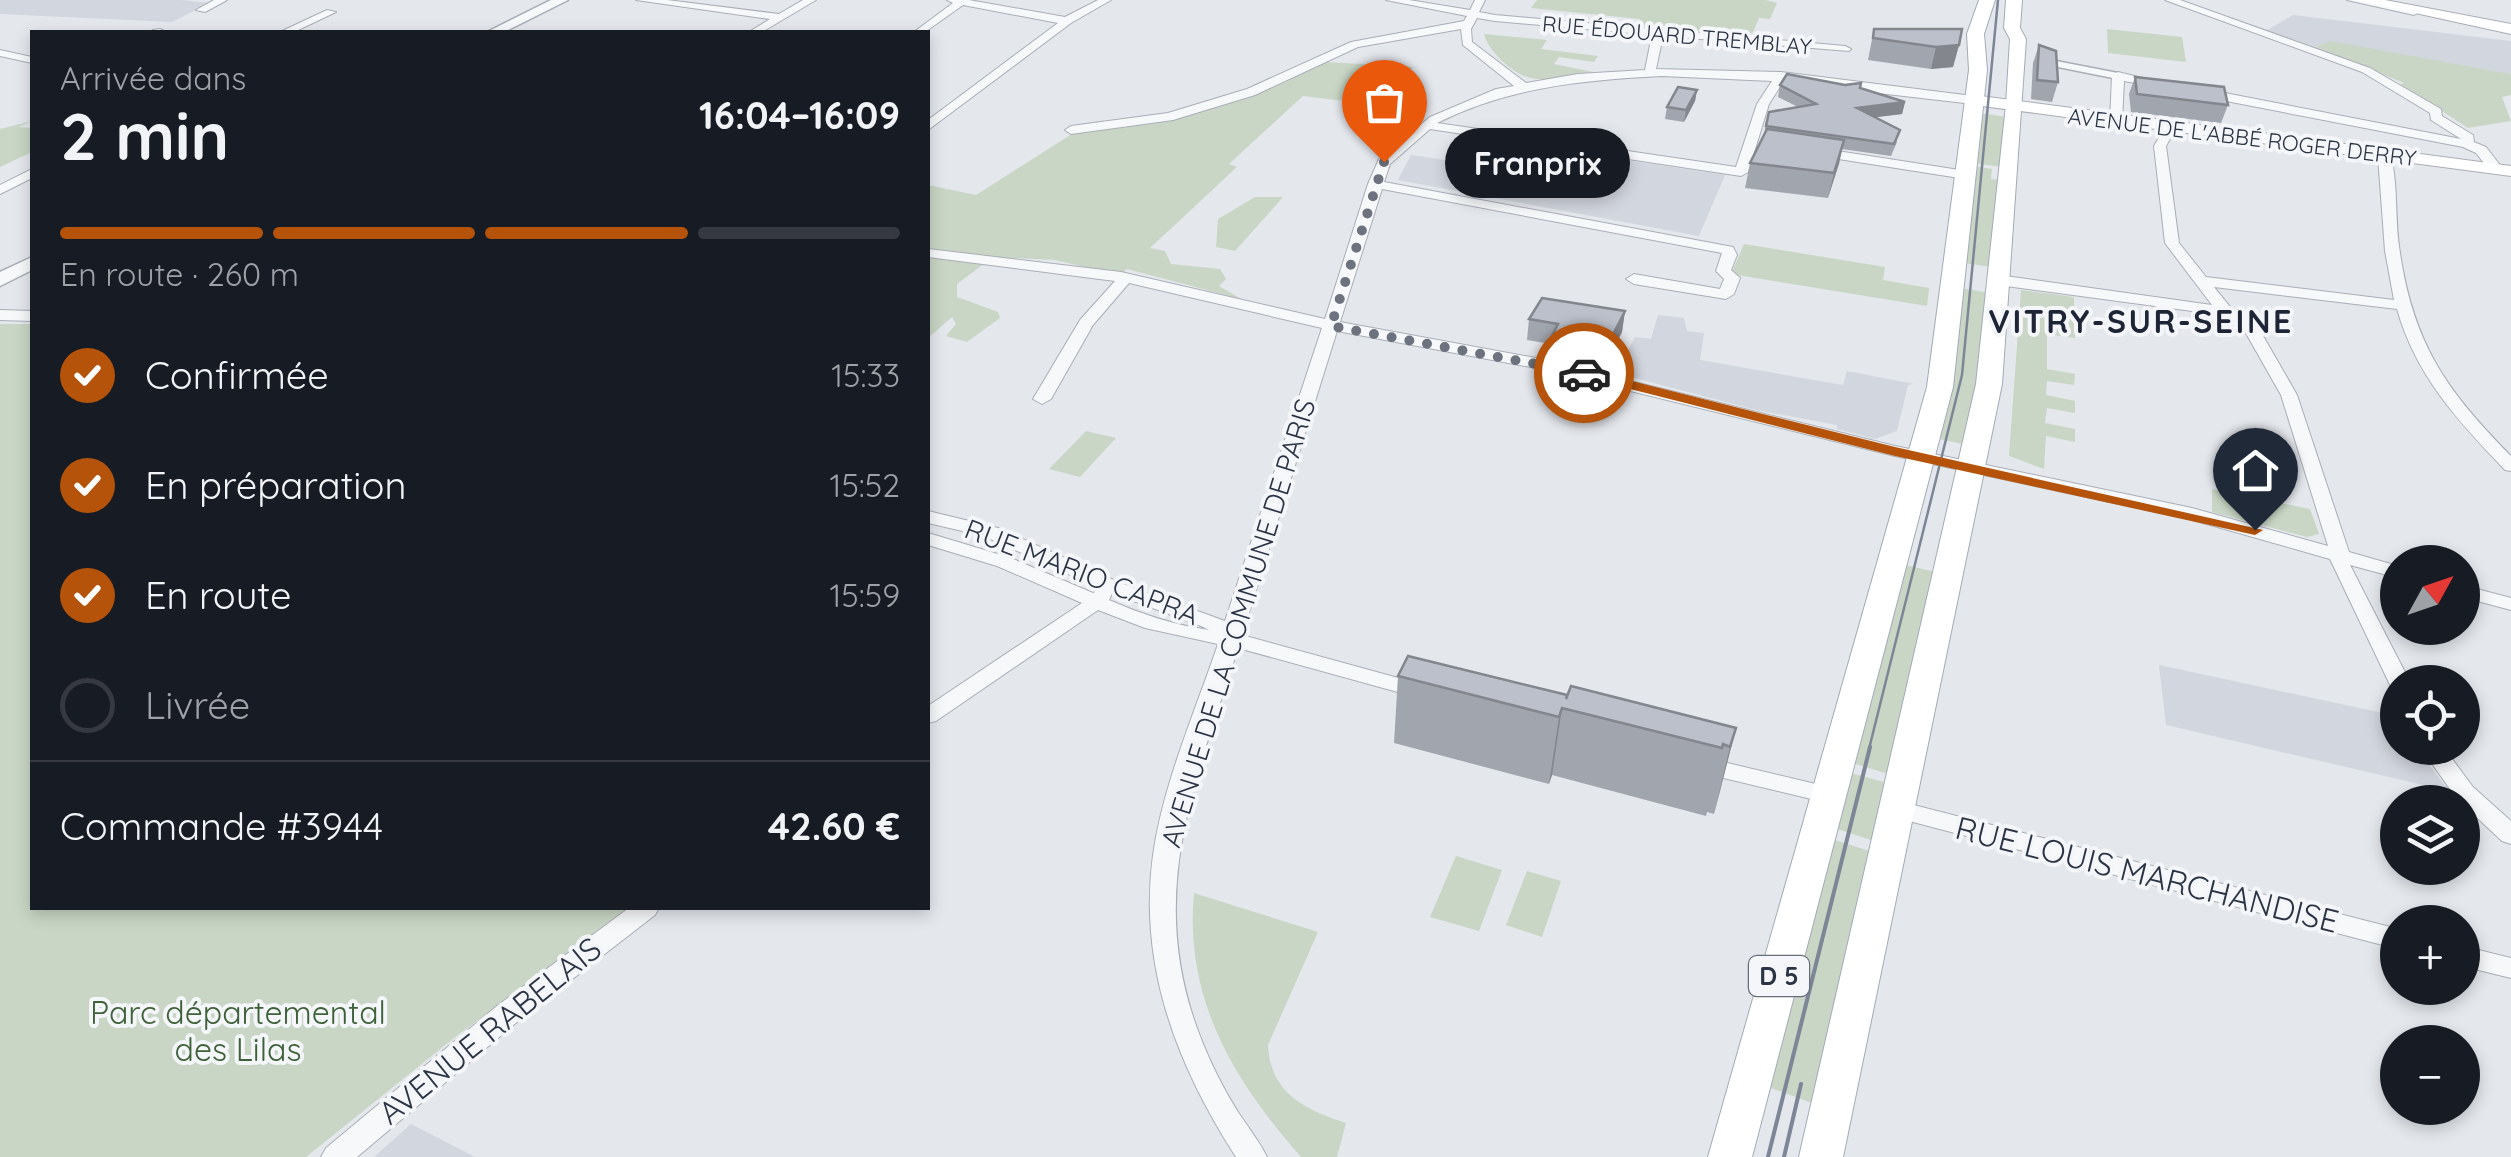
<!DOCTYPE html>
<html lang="fr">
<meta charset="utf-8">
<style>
body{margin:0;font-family:Quicksand,sans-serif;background:#20242c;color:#f1f3f6;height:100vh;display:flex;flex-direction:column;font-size:38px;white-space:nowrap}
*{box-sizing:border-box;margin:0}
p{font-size:32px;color:#9ea1a6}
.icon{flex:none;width:55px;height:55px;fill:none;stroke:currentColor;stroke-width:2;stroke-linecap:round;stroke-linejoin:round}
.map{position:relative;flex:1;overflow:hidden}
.side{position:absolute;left:30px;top:30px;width:900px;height:880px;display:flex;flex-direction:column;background:#171b24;border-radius:0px;box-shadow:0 5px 15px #0003}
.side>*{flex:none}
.needle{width:65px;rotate:50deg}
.fabs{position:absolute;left:2380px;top:545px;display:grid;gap:20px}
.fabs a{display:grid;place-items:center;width:100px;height:100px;border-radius:50%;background:#171b24;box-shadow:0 5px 15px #0003;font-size:50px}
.pin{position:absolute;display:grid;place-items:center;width:85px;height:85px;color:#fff;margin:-102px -42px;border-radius:50% 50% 50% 0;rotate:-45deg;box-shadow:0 0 10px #0007}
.pin .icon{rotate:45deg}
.courier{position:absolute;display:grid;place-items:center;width:100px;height:100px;margin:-50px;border:8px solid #b45309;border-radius:50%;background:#fff;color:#222;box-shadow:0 2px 12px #0007}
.bubble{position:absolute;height:70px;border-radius:35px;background:#171b24;box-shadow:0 5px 15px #0003;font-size:32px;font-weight:800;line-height:70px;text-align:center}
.head em{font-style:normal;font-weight:800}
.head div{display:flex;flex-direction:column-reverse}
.head{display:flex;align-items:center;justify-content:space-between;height:170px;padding:0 30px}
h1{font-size:65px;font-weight:800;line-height:75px}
.bar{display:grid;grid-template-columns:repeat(4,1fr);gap:15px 10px;align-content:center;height:120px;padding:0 30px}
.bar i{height:12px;border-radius:8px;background:#363941}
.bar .active{background:#b45309}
.bar p{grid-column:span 4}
.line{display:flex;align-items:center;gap:25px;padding:0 30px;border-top:2px solid #363941}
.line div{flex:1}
ol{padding:0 30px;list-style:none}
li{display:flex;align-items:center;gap:30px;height:110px}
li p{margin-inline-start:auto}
li .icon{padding:10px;border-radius:50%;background:#b45309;color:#fff;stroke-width:4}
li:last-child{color:#9ea1a6}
li i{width:55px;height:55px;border:5px solid #363941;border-radius:50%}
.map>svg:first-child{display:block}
</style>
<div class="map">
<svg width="2511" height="1157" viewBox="0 0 2511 1157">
<rect width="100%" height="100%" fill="#e4e7ec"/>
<path fill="#d2d6de" d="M0,0H181L210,3L172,22L0,14Z
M2293,15L2511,41V74L2330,42L2316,47L2267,30Z
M1530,146L1725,175L1699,236L1398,180L1411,155L1513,170Z
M1658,315L1684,318L1687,331L1704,333L1700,360L1843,385L1847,371L1914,384L1908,385L1897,431L1875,439L1837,429V425L1756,410L1616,373L1635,337L1651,339Z
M2159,665L2397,716L2398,748H2416L2449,791L2166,725Z
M411,1124L475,1157H374Z"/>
<path fill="#c9d6c5" d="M1537,0H1766L1777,3L1770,19L1759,18L1753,32L1741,35L1634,29L1640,19L1531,8Z
M2107,29L2182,37L2186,62L2108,53Z
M1484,34L1547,40L1541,49L1598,56L1594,62L1559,57L1554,64L1593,72C1575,74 1554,80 1537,79C1516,78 1489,53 1484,34Z
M2330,41L2511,74V95L2502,97L2511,121L2468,128L2400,84L2404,83L2316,47Z
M1326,62L1413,67L1378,105L1303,96L1229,164L1237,167L1150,248L1165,251L1171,264L1220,269L1226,279L1219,286L1241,299L1127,269L1120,275L1055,260L993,257L957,284V297L998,312L1000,318L967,342L946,336L956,324L952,317L928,338V185L976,195L1072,134L1158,123L1217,107Z
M1979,113L2007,117L2002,167L1974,163Z
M32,121L19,127L32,128V152L0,167V129Z
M1974,166L1992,169L1991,179L2001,180L1992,267L1964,263Z
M1255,197H1283L1235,251L1216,247L1218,219Z
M1744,244L1885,267L1883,280L1929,288L1927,306L1731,274Z
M1960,288L1990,293L1967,445L1935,438Z
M2021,290L2074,297L2075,338L2047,334V369L2075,374L2074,385L2047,381L2046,395L2075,401V413L2047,408L2045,423L2075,429V442L2046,436L2044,469L2009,456Z
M0,324H32V908H630L459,1034L306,1157H0Z
M1086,431L1116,438L1080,477L1049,469Z
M2212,489L2310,509L2319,534L2307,537L2212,512Z
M1901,564L1940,573L1895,776L1849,762Z
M1847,772L1891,784L1877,842L1831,827Z
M1828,838L1876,853L1817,1105L1766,1086Z
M1456,856L1502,870L1479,931L1430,917Z
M1527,871L1561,881L1542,937L1506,925Z
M1194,893L1318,932L1268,1045C1270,1093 1305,1110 1346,1123L1337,1157H1301C1234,1081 1184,999 1194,893Z"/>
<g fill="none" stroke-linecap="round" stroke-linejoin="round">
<g stroke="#a9aeb7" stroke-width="3">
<path id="pedestrian" d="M2051,60L2118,73L2122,76L2118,79L2048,65L2047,63Z"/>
</g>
<g stroke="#a9aeb7" stroke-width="2">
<path id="minor" d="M214,0H227L205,12L196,10Z
M636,0H667L779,14L803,0H816L762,32H749L770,19Z
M947,0H969L1065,17L1098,0H1111L1071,23L928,130V120L1058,23L963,5L925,32H914L953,3Z
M1386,0H1409L1470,10L1475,0H1485L1479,12L1495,15L1845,46L1851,49L1849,51L1663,36L1656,69L1781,72L1973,96L1979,100L1973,104L1783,82L1769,104L1748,172L1741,176L1430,129L1390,164L1384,182L1733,247L1737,255L1731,270L1740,278L1734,294L1726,299L1634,284L1626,279L1634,274L1720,289L1724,279L1716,271L1722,253L1382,189L1340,322L1541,359L1895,446L2192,508L2328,546L2281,395L2239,321L2222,315L1998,285L1990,280L1998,275L2212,305L2165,243L2154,146L2166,125L2170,124L2176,128L2166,146L2179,243L2206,277L2394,300L2385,251L2378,156L2390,153C2398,181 2395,217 2399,246C2412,342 2445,389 2511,456V471L2505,470C2458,421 2416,376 2397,309L2214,287L2231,308L2251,315L2297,395L2349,552L2398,566V578L2350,565L2410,682H2398V689L2391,687L2330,559L2189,519L1895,456L1541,369L1337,331L1242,635L1431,687L1434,692L1423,699L1238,648C1195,782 1145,895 1200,1036C1210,1062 1223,1088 1238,1112C1248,1127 1259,1141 1267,1157H1236C1177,1066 1138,965 1153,855C1163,784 1195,712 1218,644L1145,628L1098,610L936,721L928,723V706L1082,603L997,566L928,545V533L1011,558L1093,593L1101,589L984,536L928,523V511L998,528L1118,582L1225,621L1322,328L1129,283L1093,325L1051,399L1042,404L1033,399L1080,320L1115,281L928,257V249L1121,272L1325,319L1368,184L1379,159L1430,117L1496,89L1514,86L1463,45L1461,29L1358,47L1255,95L1173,120L1071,134L1065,130L1071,126L1168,113L1247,89L1351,42L1464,21L1467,16ZM1477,18L1495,21L1652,35L1645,70L1578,74L1526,83L1472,42L1471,29ZM1662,76L1772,81L1757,104L1736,167L1437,123C1509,87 1583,80 1662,76ZM1112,593L1201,626L1209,630C1174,625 1141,614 1109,600Z
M2165,0H2180L2370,68L2441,109L2442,116L2473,135L2474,142L2486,147L2503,169L2491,172L2476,153L2463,147L2195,95V89L2199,88L2461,139L2431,120L2430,113L2362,72Z
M2347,0H2368L2419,12L2414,15Z
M327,10L336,12L294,32H280Z
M160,29L166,32H151L153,30Z
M0,50L32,57V63L0,56Z
M2118,72L2167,84L2161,88L2124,81L2122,121L2116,125L2110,121L2112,76Z
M1818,148L1966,171L1973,175L1966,179L1813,155V149Z
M32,169V178L0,194V185Z
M0,310L32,311V321L0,320Z
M2462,585L2511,598V610L2462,597Z
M2421,748H2444L2473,787L2511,821V844L2502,841L2457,799Z
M1698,756L1828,787L1836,789L1840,795L1836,801L1828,803L1690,770L1686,764L1690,758Z
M1898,801L2398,929V949L1890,816L1886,810L1890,804Z
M629,908H659L655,915L517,1022L357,1157H321L326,1148L497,1006Z
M2462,946L2511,958V978L2462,966Z"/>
</g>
<g stroke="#a9aeb7" stroke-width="3">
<path id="tertiary" d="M551,0H568L504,32H487Z
M32,257V270L0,286V272Z"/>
</g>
<g stroke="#a9aeb7" stroke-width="2">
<path id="secondary" d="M2356,0H2385L2511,24V34Z
M1973,95L2511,166V176L1967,104L1965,100Z"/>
</g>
<g stroke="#a3abb8" stroke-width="2">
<path id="primary" d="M1979,0H1995L1984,34L1987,70L1953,387L1752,1157H1708L1927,387L1969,70L1967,34Z
M2006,0H2022L2020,28L2026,39L2002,384L1843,1157H1799L1976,384L2006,105L2010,39L2004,28Z"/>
</g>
<use href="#pedestrian" fill="#f7f8fa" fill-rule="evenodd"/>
<use href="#minor" fill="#f7f8fa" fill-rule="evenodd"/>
<use href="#tertiary" fill="#f7f8fa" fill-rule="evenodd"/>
<use href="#secondary" fill="#fff" fill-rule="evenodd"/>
<use href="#primary" fill="#fff" fill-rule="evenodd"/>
<path stroke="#7d8696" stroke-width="2.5" d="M1869,749L1962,375L1998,0"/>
<path stroke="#7d8696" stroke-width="4" d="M1768,1157L1870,747
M1784,1157L1801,1084"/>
</g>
<path fill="#a1a5ae" d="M1874,29L1959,45L1953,67L1931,69L1868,60Z
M2039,45L2058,82L2052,102L2031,99L2033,63Z
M2135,77L2228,105L2221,123L2131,112L2129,94Z
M1780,85L1860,88L1905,102L1902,114L1875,117L1897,142L1891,156L1842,149L1828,198L1745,188L1750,163L1764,137L1766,121L1798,107L1778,97Z
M1697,90L1695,101L1684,122L1665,119L1667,107Z
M1625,311L1622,332L1602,370L1549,357L1551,344L1527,340L1529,319Z
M1398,676L1567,695L1736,728L1714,814L1707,812L1706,816L1552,775L1549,784L1394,743Z"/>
<path fill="#83868d" d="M1959,45L1953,67L1931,69L1936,47Z
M1697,90L1695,101L1684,122L1686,110Z
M1905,102L1902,114L1854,120L1857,108Z
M1844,140L1839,164L1828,198L1834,173Z
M1625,311L1622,332L1602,370L1606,348Z
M1562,708L1552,775L1549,784L1559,717Z
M1736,728L1719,795L1714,814L1730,747Z"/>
<path fill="#bbc0ca" stroke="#83868d" stroke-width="2.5" d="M1874,29H1962L1959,45L1936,47L1873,38Z
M2039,45L2056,51L2058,82L2037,80Z
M1787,74L1845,85L1861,83L1860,88L1905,102L1857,108L1900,130L1894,144L1766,126L1769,112L1816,104L1780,85Z
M2135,77L2224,87L2228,105L2137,94Z
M1678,87L1697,90L1686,110L1667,107Z
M1767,129L1844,140L1834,173L1750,163Z
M1542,298L1625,311L1606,348L1552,336L1558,324L1529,319Z
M1408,656L1567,695L1566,699L1571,686L1736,728L1730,747L1723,744L1722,748L1562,708L1559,717L1398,676Z"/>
<path fill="#b45309" d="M1584,369L1895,447L2263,530L2255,535L1895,456L1579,376Z"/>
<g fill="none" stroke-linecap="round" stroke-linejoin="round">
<path stroke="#6c737f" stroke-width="10" stroke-dasharray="0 18" d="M1384,162L1331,326L1584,373"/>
</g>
<g text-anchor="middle" stroke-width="8" stroke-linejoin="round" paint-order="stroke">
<g font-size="22" fill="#2b3445" stroke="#f4f6f9">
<text transform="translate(1677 35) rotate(5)" y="8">RUE ÉDOUARD TREMBLAY</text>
<text transform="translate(2242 137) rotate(7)" y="8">AVENUE DE L'ABBÉ ROGER DERRY</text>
</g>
<rect fill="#f4f6f9" stroke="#676e7b" stroke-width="2.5" x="1749" y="956" width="60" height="40" rx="8"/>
<g font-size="25" font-weight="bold" fill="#2b3445">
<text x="1779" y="985">D 5</text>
</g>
<g font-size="28" fill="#2b3445" stroke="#f4f6f9">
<text transform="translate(1082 572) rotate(21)" y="10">RUE MARIO CAPRA</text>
<text transform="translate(1238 623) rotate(-73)" y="10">AVENUE DE LA COMMUNE DE PARIS</text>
</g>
<g font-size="32" font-weight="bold" letter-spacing="2.5" fill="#1d2536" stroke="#f4f6f9">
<text x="2141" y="333">VITRY-SUR-SEINE</text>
</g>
<g font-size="32" fill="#2b3445" stroke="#f4f6f9">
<text transform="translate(2147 875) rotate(14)" y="11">RUE LOUIS MARCHANDISE</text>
<text transform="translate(490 1031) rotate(-39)" y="11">AVENUE RABELAIS</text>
</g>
<g font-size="32" fill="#3f6138" stroke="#f4f6f9">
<text x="238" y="1024">Parc départemental<tspan x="238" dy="37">des Lilas</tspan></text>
</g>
</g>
</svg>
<div class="fabs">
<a><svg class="needle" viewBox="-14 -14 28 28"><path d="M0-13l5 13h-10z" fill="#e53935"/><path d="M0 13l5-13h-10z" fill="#9ea1a6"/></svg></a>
<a><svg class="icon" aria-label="locate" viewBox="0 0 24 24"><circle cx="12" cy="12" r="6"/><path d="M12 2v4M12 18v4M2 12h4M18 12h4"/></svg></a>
<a><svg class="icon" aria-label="layers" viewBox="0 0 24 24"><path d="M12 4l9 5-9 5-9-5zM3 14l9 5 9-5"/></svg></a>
<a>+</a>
<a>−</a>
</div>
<div class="pin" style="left:1384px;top:162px;background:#ea580c"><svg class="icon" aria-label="bag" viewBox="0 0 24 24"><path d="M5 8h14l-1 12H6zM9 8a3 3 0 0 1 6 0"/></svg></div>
<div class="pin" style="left:2255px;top:530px;background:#1f2937"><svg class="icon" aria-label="home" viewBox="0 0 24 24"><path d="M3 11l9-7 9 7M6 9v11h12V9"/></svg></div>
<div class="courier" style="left:1584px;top:373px"><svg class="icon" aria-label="car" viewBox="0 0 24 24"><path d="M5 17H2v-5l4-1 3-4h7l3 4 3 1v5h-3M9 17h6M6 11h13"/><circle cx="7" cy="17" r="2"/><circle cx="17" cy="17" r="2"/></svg></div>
<div class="bubble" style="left:1445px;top:128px;width:185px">Franprix</div>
<section class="side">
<div class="head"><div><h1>2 min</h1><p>Arrivée dans</p></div><em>16:04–16:09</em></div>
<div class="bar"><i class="active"></i><i class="active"></i><i class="active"></i><i></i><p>En route · 260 m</p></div>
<ol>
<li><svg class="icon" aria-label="check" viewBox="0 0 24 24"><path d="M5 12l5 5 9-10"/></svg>Confirmée<p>15:33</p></li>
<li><svg class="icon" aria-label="check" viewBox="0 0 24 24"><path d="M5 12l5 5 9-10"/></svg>En préparation<p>15:52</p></li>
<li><svg class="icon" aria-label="check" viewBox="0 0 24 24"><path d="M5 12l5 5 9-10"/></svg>En route<p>15:59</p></li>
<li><i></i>Livrée</li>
</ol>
<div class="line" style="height:130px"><div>Commande #3944</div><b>42.60 €</b></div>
</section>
</div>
